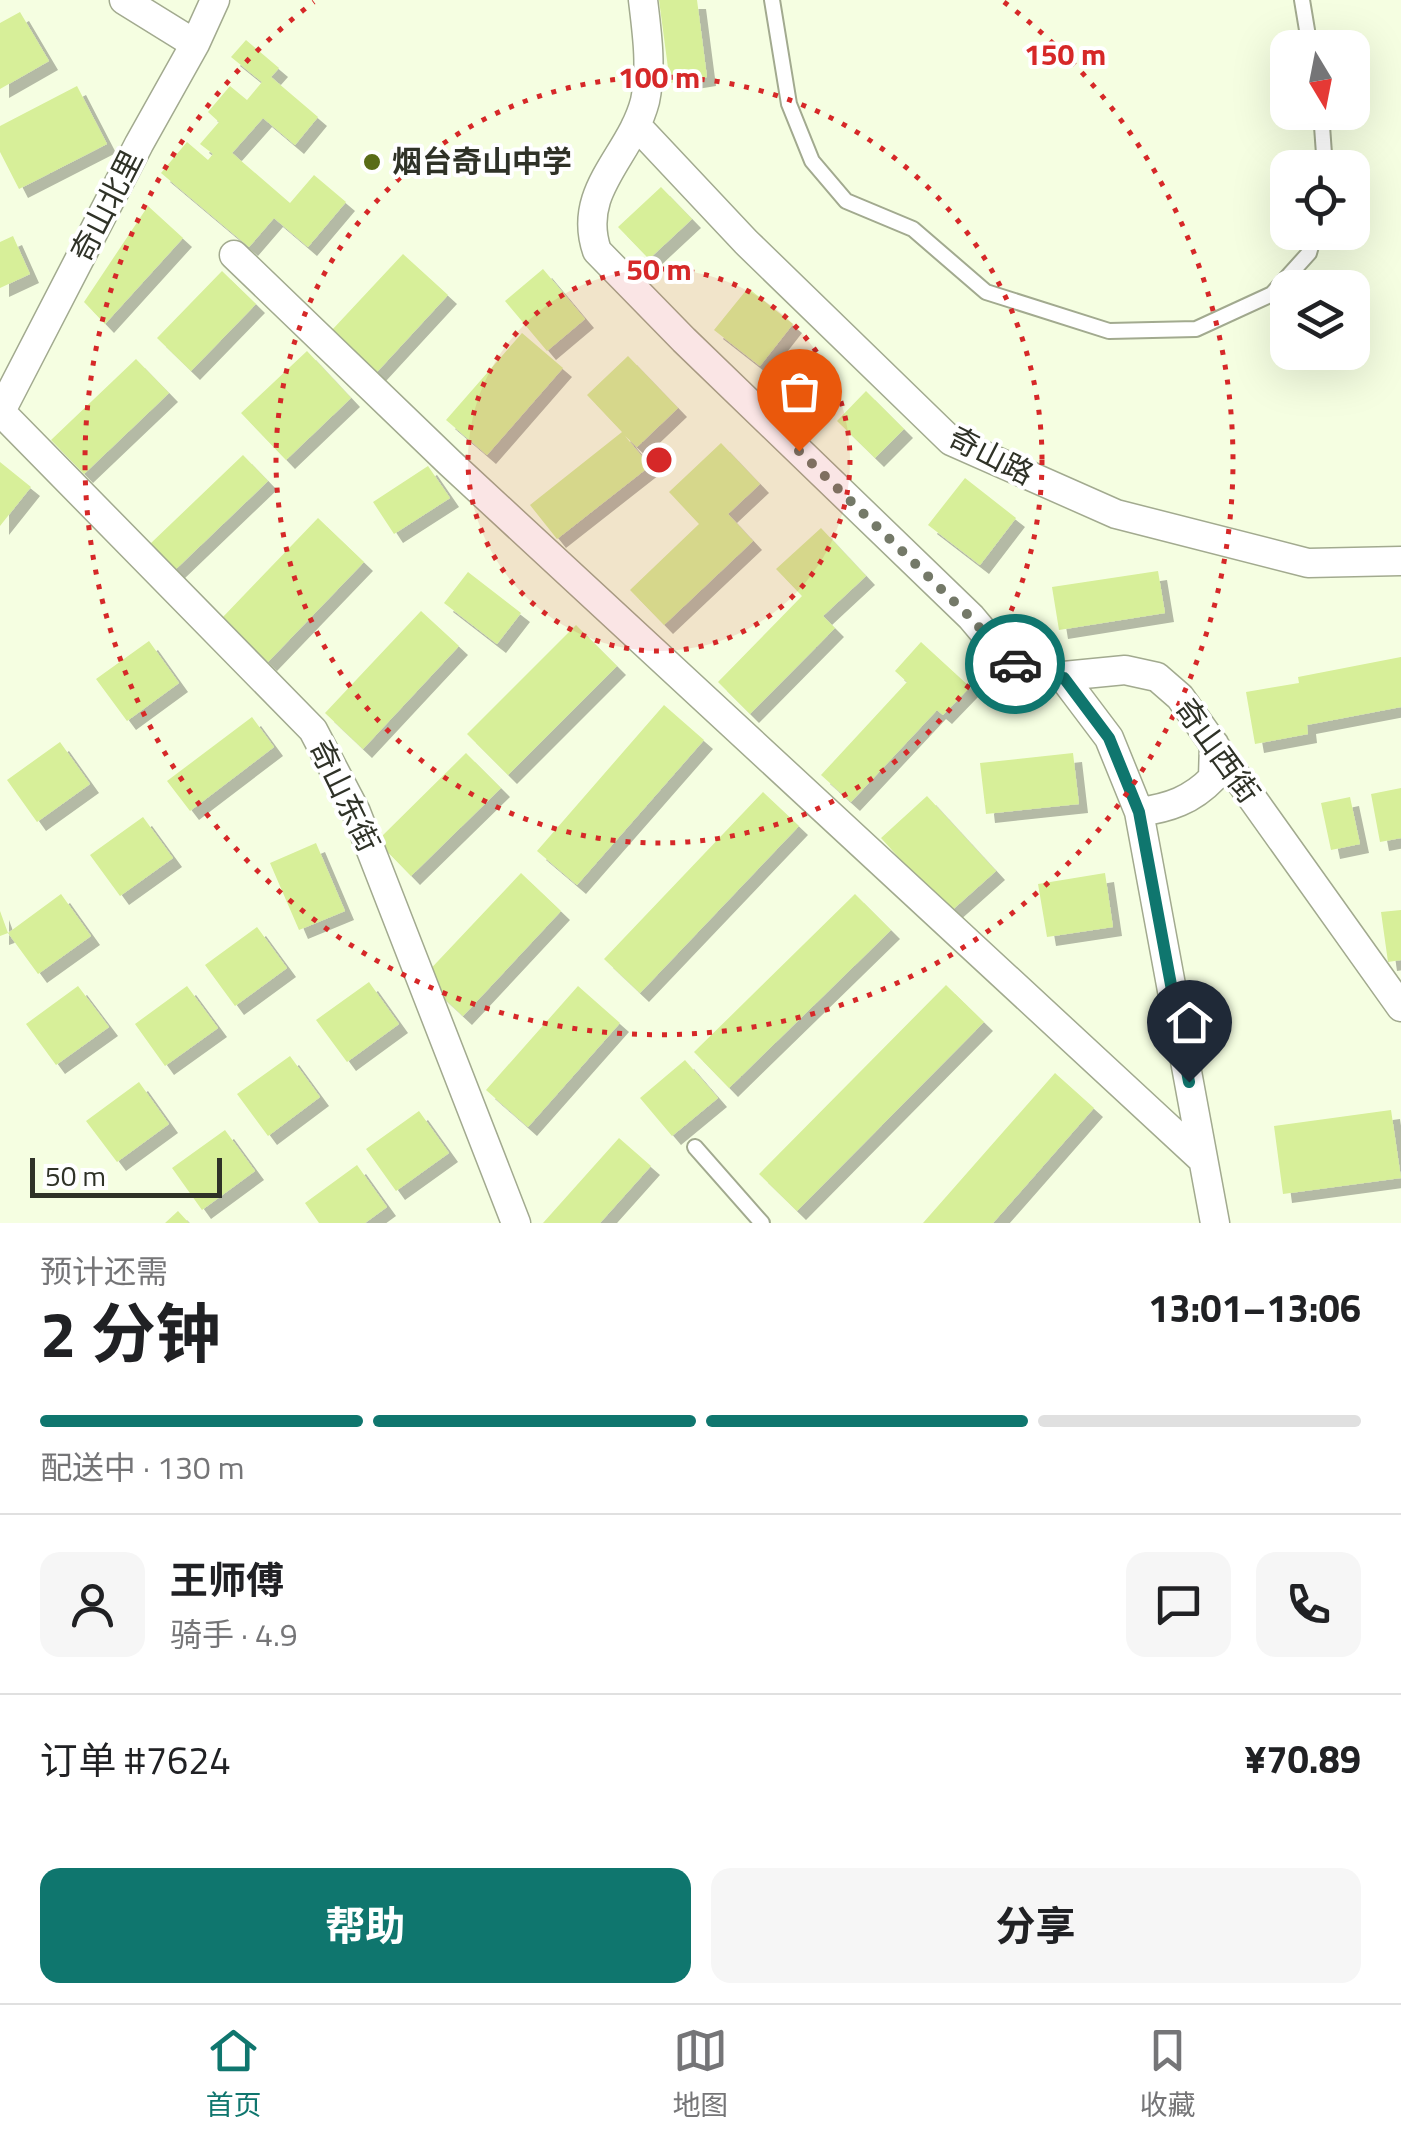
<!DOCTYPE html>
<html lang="zh">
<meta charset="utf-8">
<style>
body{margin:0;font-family:"Titillium Web","Noto Sans SC",sans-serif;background:#f6f6f6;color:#202124;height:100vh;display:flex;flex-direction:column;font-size:38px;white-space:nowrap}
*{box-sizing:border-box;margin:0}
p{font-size:32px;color:#757577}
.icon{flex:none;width:55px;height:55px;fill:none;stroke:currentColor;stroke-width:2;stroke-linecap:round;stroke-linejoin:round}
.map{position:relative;height:1223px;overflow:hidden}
.panel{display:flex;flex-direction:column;background:#fff;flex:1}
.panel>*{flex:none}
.needle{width:65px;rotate:170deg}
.buttons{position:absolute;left:1270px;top:30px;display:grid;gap:20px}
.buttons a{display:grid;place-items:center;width:100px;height:100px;border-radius:20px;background:#fff;box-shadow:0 10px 40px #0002;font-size:50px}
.scale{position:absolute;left:30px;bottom:25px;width:192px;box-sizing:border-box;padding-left:10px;border:5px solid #2f3227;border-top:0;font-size:28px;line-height:35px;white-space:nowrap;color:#2f3227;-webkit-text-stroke:8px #fff;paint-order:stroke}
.pin{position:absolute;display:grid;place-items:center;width:85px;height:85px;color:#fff;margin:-102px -42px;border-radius:50% 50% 50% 0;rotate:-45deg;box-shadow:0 0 10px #0007}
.pin .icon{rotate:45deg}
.courier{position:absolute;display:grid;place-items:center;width:100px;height:100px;margin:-50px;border:8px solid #0f766e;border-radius:50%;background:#fff;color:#222;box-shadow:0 2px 12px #0007}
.headline em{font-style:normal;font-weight:700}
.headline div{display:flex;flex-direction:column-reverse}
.headline{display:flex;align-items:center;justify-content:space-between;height:170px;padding:0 40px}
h1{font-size:65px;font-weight:700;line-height:75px}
.bar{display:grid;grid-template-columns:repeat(4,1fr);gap:15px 10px;align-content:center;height:120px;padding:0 40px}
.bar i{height:12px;border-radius:8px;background:#e0e0e0}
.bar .current{background:#0f766e}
.bar p{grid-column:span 4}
.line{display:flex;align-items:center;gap:25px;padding:0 40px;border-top:2px solid #e0e0e0}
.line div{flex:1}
.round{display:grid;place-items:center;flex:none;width:105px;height:105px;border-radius:20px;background:#f6f6f6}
.primary-button{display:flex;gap:20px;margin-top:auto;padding:20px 40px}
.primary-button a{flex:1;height:115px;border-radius:20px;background:#0f766e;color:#fff;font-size:40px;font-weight:700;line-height:115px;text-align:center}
.primary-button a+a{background:#f6f6f6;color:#202124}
.tab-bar{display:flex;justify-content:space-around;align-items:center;height:140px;border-top:2px solid #e0e0e0;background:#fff;font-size:28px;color:#757577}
.tab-bar a{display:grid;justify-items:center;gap:5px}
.tab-bar .current{color:#0f766e}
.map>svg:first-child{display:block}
</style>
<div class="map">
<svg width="1401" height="1223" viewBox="0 0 1401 1223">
<defs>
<filter id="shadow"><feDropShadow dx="9" dy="9" stdDeviation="0" flood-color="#0004"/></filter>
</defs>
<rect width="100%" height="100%" fill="#f5fee1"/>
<path fill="#d7ef99" filter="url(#shadow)" d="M659,0H697L707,77L670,83Z
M20,12L49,61L0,89V23Z
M246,40L279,68L271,77L318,117L295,145L263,118L232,153L290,203L314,175L346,202L308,247L274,218L249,247L161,173L187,142L208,160L213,154L200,144L219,122L208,112L230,86L247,100L262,82L231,57Z
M77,86L107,144L19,189L0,152V126Z
M661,187L692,219L649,259L618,227Z
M148,206L183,238L105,324L84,302Z
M13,236L30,274L0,288V242Z
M403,254L448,295L377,372L332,330Z
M543,269L585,319L547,351L505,301Z
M222,271L256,304L191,371L157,338Z
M748,288L793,324L760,366L714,330Z
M522,333L563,368L487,455L446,420Z
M307,351L351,398L286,460L241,413Z
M628,356L678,408L637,447L625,436L650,466L557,539L530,505L622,432L587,395Z
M136,359L169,393L84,474L51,440Z
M866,391L904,429L875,458L837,421Z
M721,443L760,484L728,514L753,541L664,625L630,590L699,524L669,492Z
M243,455L268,481L175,570L150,544Z
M0,462L31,487L0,526Z
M428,466L450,498L394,534L373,502Z
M965,478L1016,518L980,565L928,525Z
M318,518L364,562L268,662L222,618Z
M821,528L866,576L823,616L835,628L750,714L718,682L802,596L776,569Z
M1158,571L1165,613L1059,630L1052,587Z
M468,572L521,613L497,644L444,603Z
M421,611L459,646L363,749L325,713Z
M576,625L617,666L508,775L467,734Z
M149,641L179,683L127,721L96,679Z
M921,642L970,687L943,715L937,710L851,802L821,775L907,682L895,671Z
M1401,657V707L1307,725L1308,734L1255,744L1246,692L1299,683L1298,677Z
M664,705L704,740L577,885L537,851Z
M252,717L274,747L190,811L167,781Z
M60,742L90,784L37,822L7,780Z
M466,753L501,788L411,876L377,841Z
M1073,753L1079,804L986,814L980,763Z
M1401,788V838L1380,842L1371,794Z
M763,792L799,826L640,993L604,959Z
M927,796L996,871L949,913L881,838Z
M1350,797L1360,844L1331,850L1321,803Z
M143,817L173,858L120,896L90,855Z
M316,843L345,911L299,930L270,863Z
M521,873L561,911L463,1016L422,978Z
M1105,873L1113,927L1047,937L1038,884Z
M61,894L91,936L38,974L8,933Z
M855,894L891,930L729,1088L694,1052Z
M1401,910V960L1388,962L1381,912Z
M0,911L8,933L0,936Z
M257,927L287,968L235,1006L205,965Z
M369,982L399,1024L347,1062L316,1020Z
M946,985L984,1022L797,1211L759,1174Z
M78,986L109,1027L56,1065L26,1024Z
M187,986L218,1028L165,1066L135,1024Z
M578,986L620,1023L528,1127L486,1090Z
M290,1056L320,1097L268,1136L237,1094Z
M685,1060L718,1098L672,1136L640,1098Z
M1055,1073L1094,1108L993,1223H923Z
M139,1082L169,1124L117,1162L86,1121Z
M1391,1110L1401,1178L1283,1194L1274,1126Z
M419,1111L449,1153L396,1191L366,1149Z
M225,1130L255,1171L202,1210L172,1168Z
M619,1138L651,1166L600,1223H543Z
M357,1165L387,1207L365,1223H319L305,1203Z
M178,1211L189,1223H165Z"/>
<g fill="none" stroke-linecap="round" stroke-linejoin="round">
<g stroke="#a2aa8f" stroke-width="18">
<path id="lane" d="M772,0L789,104L812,161L846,201L913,229L986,292L1109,331L1196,329L1272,294L1309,253L1315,232
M1302,0L1310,48
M1321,112L1325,168
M695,1147L762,1223"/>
</g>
<g stroke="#a2aa8f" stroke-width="31">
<path id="street" d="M124,0L195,44
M643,0C647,33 652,68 645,101C631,156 576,190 597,251L684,340L971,617L1008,661L1043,678L1125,670L1157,677L1180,697L1401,1007
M636,125L746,242L951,441L1116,514L1308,563L1401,561
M234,255L450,463L1203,1160
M0,411L313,730L356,812L516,1223
M0,413L139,144L195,44L215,0
M1063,677L1109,738L1139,812L1215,1223
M1139,812C1169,808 1192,800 1213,778L1214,744"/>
</g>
<use href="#lane" stroke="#fff" stroke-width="14"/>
<use href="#street" stroke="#fff" stroke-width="28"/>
</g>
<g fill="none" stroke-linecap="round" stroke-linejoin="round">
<path stroke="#747968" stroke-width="10" stroke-dasharray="0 18" d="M799,451L971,618L1008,660L1015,664"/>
<path stroke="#0f766e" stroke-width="12" d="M1015,664L1043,678H1064L1109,738L1139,812L1189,1082"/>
</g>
<circle cx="659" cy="460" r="191" fill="#d62828" fill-opacity=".12"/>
<g fill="none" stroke="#d62828" stroke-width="5" stroke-dasharray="5 10">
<circle cx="659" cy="460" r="191"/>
<circle cx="659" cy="460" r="383"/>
<path d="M1004 2A574 574 0 1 1 314 2"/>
</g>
<circle fill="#596c18" stroke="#fff" stroke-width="4" cx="372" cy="162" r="10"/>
<g text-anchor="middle" stroke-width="8" stroke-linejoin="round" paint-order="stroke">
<g font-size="30" font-weight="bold" fill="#2f3227" stroke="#fff" text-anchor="start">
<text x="392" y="172">烟台奇山中学</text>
</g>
<g font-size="30" fill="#2f3227" stroke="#fff">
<text transform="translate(107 206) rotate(-63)" y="10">奇山北里</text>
<text transform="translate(991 456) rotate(27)" y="10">奇山路</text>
<text transform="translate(1217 751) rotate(54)" y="10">奇山西街</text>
<text transform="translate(344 796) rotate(64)" y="10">奇山东街</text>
</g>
</g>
<circle cx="659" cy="460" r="15" fill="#d62828" stroke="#fff" stroke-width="5"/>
<g font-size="30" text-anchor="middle" font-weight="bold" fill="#d62828" stroke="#fff" stroke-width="8" stroke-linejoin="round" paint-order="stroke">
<text x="1065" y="65">150 m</text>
<text x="659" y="88">100 m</text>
<text x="659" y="280">50 m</text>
</g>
</svg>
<div class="buttons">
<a><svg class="needle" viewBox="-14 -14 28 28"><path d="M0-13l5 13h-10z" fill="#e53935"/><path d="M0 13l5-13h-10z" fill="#757577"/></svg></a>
<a><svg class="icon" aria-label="locate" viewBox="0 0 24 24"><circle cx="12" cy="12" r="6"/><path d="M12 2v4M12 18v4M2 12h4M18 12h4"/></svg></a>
<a><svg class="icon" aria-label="layers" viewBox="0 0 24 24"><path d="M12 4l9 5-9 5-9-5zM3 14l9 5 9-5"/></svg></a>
</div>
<div class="scale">50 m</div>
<div class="pin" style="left:799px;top:451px;background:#ea580c"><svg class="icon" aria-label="bag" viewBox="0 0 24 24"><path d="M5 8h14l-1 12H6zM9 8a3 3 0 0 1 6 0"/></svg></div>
<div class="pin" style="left:1189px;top:1082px;background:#1f2937"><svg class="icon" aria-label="home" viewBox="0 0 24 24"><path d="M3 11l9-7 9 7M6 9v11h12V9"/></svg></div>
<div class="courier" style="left:1015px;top:664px"><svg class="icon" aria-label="car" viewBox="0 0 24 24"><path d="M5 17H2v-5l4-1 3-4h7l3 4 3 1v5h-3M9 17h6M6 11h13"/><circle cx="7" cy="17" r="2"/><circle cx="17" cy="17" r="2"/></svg></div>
</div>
<section class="panel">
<div class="headline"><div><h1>2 分钟</h1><p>预计还需</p></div><em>13:01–13:06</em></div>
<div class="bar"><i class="current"></i><i class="current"></i><i class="current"></i><i></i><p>配送中 · 130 m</p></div>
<div class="line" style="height:180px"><a class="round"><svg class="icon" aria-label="person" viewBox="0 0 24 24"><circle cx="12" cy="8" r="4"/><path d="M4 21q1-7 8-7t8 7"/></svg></a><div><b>王师傅</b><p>骑手 · 4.9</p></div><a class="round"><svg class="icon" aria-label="chat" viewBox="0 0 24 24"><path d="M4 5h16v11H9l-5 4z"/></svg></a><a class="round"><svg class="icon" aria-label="phone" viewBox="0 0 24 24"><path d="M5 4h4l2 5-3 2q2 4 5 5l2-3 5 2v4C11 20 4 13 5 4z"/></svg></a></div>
<div class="line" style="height:130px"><div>订单 #7624</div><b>¥70.89</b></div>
<div class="primary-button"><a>帮助</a><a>分享</a></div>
</section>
<nav class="tab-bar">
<a class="current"><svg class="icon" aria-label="home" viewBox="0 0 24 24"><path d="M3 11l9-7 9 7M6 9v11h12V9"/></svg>首页</a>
<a><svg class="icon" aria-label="map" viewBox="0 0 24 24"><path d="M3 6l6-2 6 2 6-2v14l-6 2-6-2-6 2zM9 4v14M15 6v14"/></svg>地图</a>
<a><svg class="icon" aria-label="saved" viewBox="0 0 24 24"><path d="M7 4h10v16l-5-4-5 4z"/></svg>收藏</a>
</nav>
